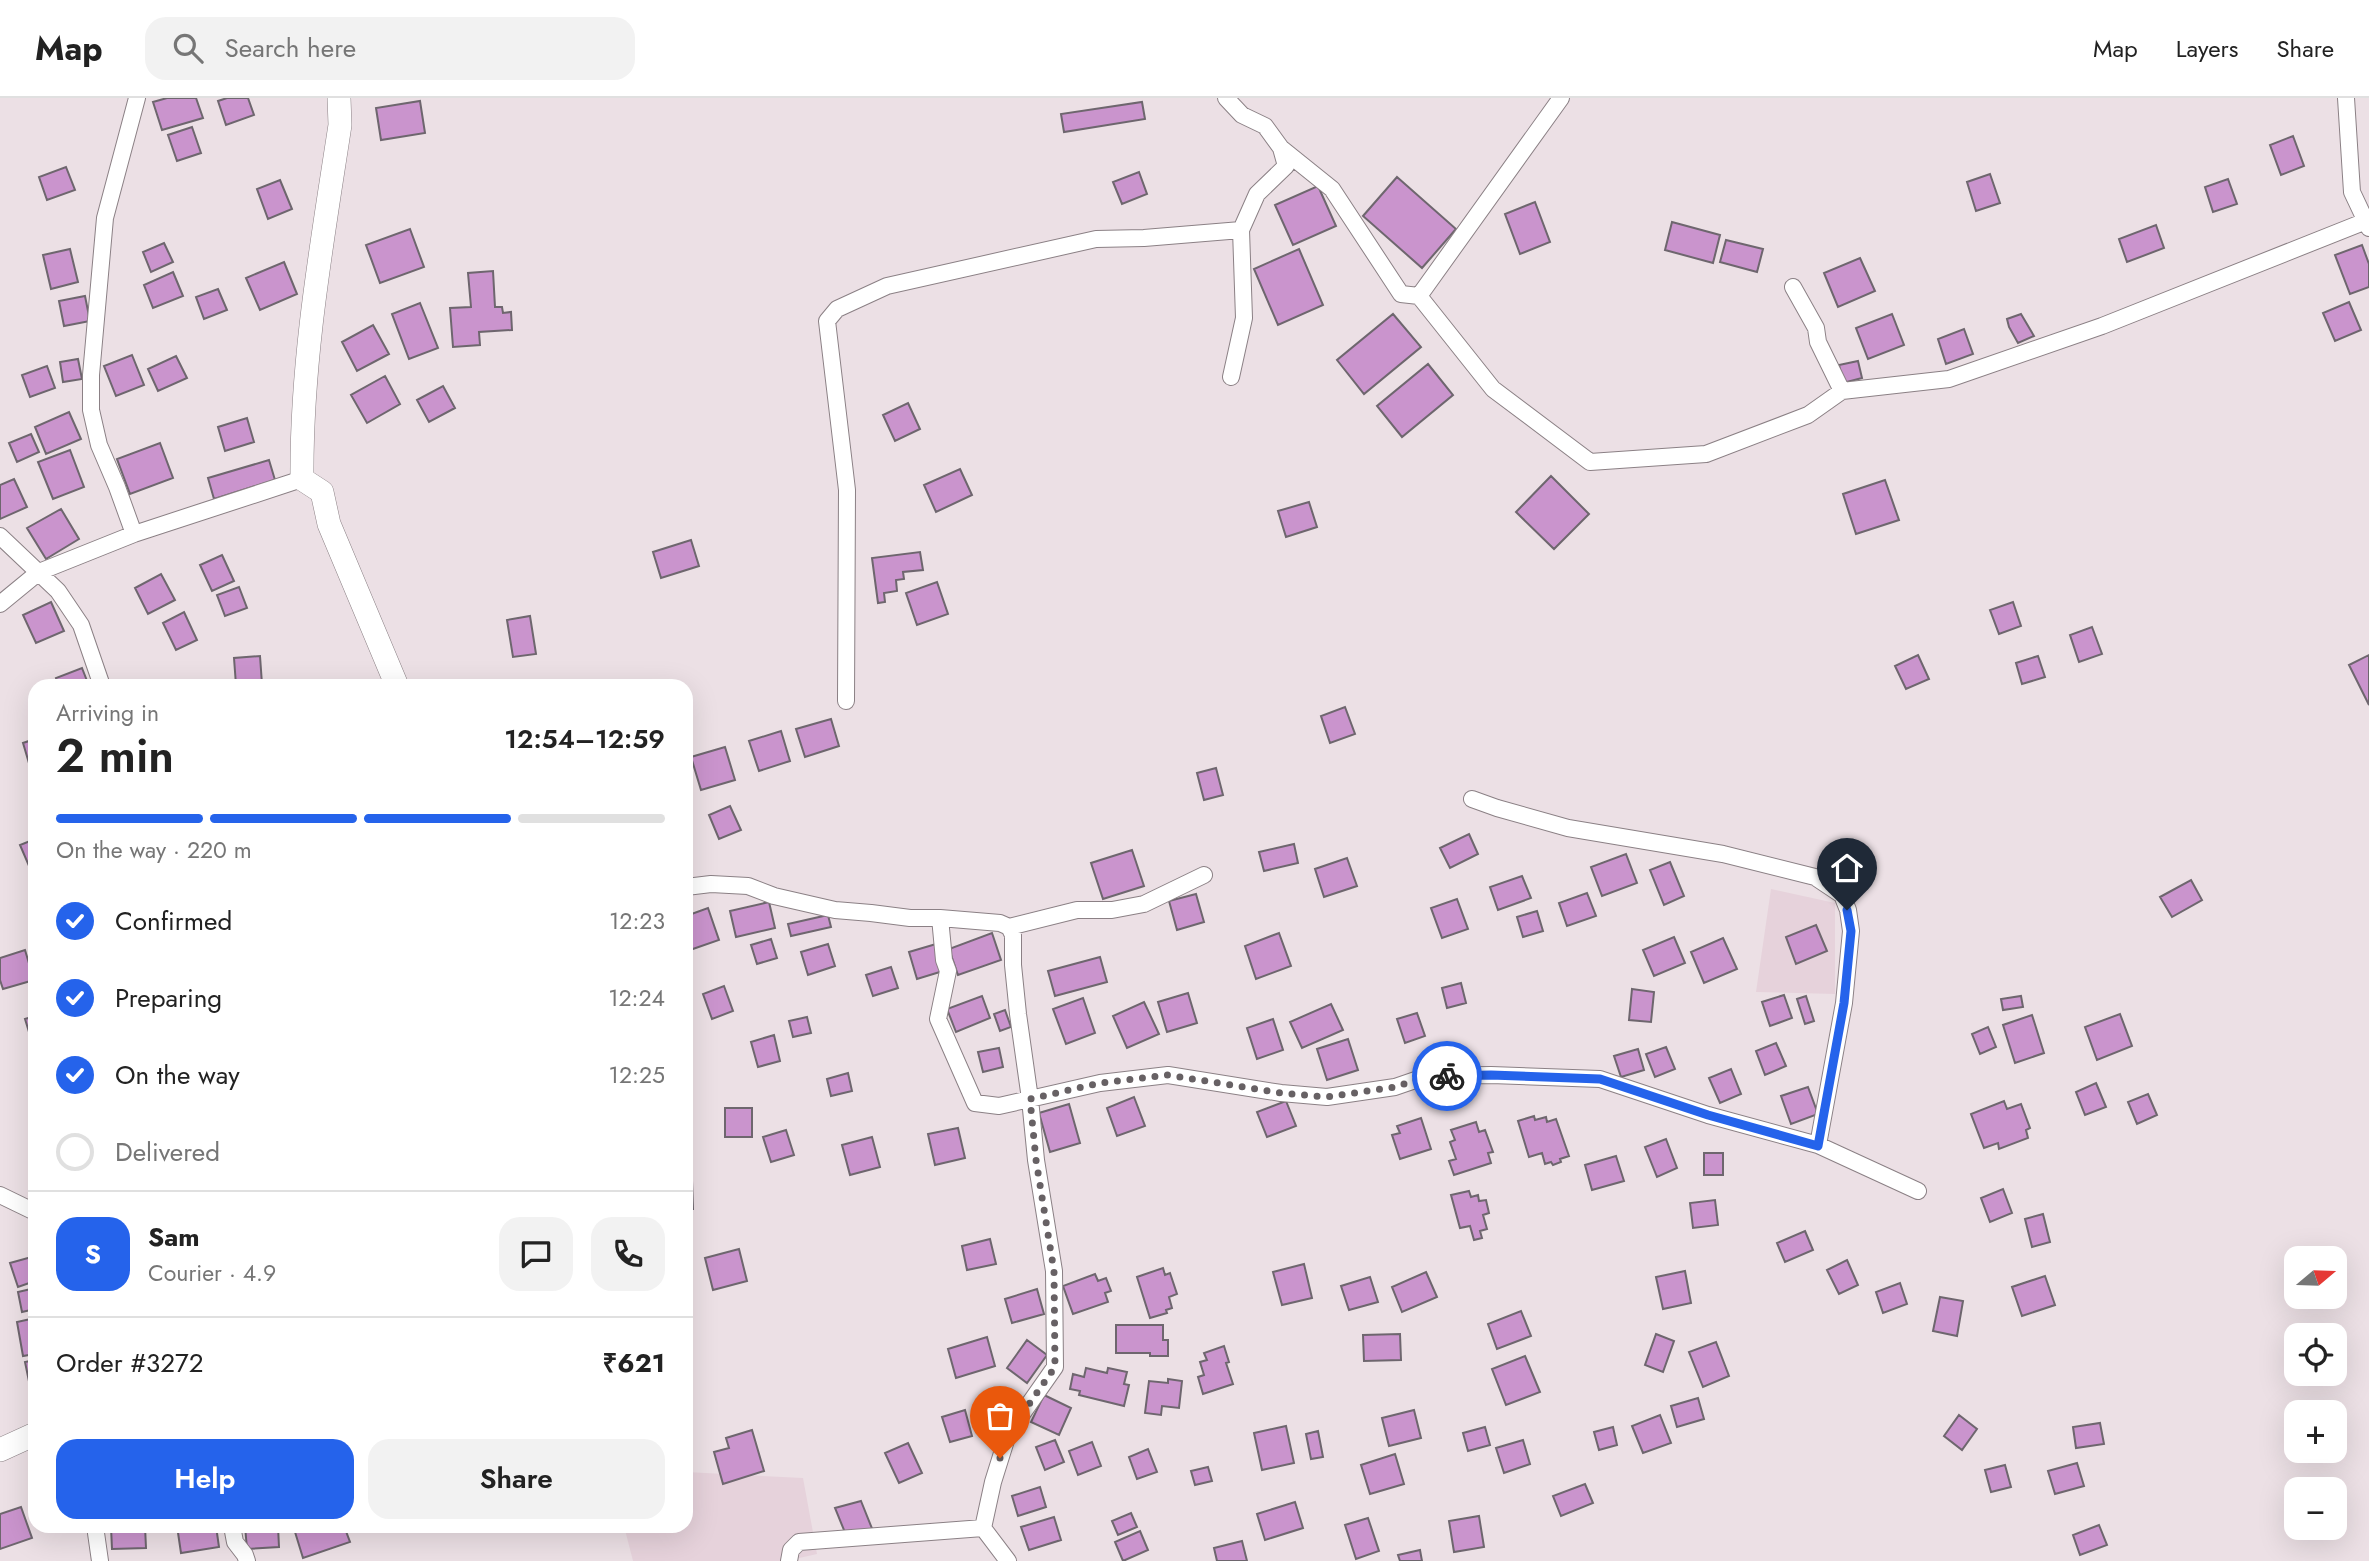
<!DOCTYPE html>
<meta charset="utf-8">
<style>
body{margin:0;font-family:Jost,sans-serif;background:#f2f2f2;color:#222;height:100vh;display:flex;flex-direction:column;font-size:26px;white-space:nowrap}
*{box-sizing:border-box;margin:0}
p{font-size:23px;color:#767676}
.icon{flex:none;width:38px;height:38px;fill:none;stroke:currentColor;stroke-width:2;stroke-linecap:round;stroke-linejoin:round}
.map{position:relative;flex:1;overflow:hidden}
.panel{position:absolute;left:28px;top:581px;width:665px;height:854px;display:flex;flex-direction:column;background:#fff;border-radius:21px;box-shadow:0 7px 28px #0002}
.panel>*{flex:none}
.needle{width:46px;rotate:71deg}
.fabs{position:absolute;left:2284px;top:1148px;display:grid;gap:14px}
.fabs a{display:grid;place-items:center;width:63px;height:63px;border-radius:14px;background:#fff;box-shadow:0 7px 28px #0002;font-size:35px}
.pin{position:absolute;display:grid;place-items:center;width:60px;height:60px;color:#fff;margin:-72px -30px;border-radius:50% 50% 50% 0;rotate:-45deg;box-shadow:0 0 7px #0007}
.pin .icon{rotate:45deg}
.courier{position:absolute;display:grid;place-items:center;width:70px;height:70px;margin:-35px;border:5px solid #2563eb;border-radius:50%;background:#fff;color:#222;box-shadow:0 2px 9px #0007}
.summary em{font-style:normal;font-weight:600}
.summary div{display:flex;flex-direction:column-reverse}
.summary{display:flex;align-items:center;justify-content:space-between;height:119px;padding:0 28px}
h1{font-size:46px;font-weight:600;line-height:52px}
.bar{display:grid;grid-template-columns:repeat(4,1fr);gap:10px 7px;align-content:center;height:84px;padding:0 28px}
.bar i{height:9px;border-radius:5px;background:#e0e0e0}
.bar .on{background:#2563eb}
.bar p{grid-column:span 4}
.line{display:flex;align-items:center;gap:18px;padding:0 28px;border-top:2px solid #e0e0e0}
.line div{flex:1}
.round{display:grid;place-items:center;flex:none;width:74px;height:74px;border-radius:21px;background:#f2f2f2}
ol{padding:0 28px;list-style:none}
li{display:flex;align-items:center;gap:21px;height:77px}
li p{margin-inline-start:auto}
li .icon{padding:7px;border-radius:50%;background:#2563eb;color:#fff;stroke-width:4}
li:last-child{color:#767676}
li i{width:38px;height:38px;border:4px solid #e0e0e0;border-radius:50%}
.cta{display:flex;gap:14px;margin-top:auto;padding:14px 28px}
.cta a{flex:1;height:80px;border-radius:21px;background:#2563eb;color:#fff;font-size:28px;font-weight:600;line-height:80px;text-align:center}
.cta a+a{background:#f2f2f2;color:#222}
header{display:flex;align-items:center;gap:42px;box-sizing:border-box;height:98px;padding:0 35px;background:#fff;border-bottom:2px solid #e0e0e0}
header strong{font-size:33px}
nav{display:flex;gap:38px;margin-inline-start:auto;font-size:24px}
.search{width:490px;height:63px;background:#f2f2f2;display:flex;align-items:center;gap:18px;box-sizing:border-box;padding:0 24px;border-radius:21px;color:#767676;font-size:26px}
.map>svg:first-child{display:block}
</style>
<header>
<strong>Map</strong>
<div class="search"><svg class="icon" aria-label="search" viewBox="0 0 24 24"><circle cx="10" cy="10" r="6"/><path d="M15 15l6 6"/></svg>Search here</div>
<nav><a>Map</a><a>Layers</a><a>Share</a></nav>
</header>
<div class="map">
<svg width="2369" height="1463" viewBox="0 0 2369 1463">
<rect width="100%" height="100%" fill="#ece0e5"/>
<path fill="#e6d2db" d="M1771,791L1835,805V896L1756,894Z
M686,1374L803,1380L817,1456L786,1463H633L624,1428H686Z"/>
<path fill="#ca94cd" stroke="#6e666e" stroke-width="2" d="M167,0H196L203,20L162,32L153,4Z
M227,0H248L254,17L226,27L218,3Z
M420,3L425,35L381,42L376,10Z
M1142,4L1145,21L1064,34L1061,16Z
M192,29L201,55L177,63L168,37Z
M2293,38L2304,68L2281,77L2270,47Z
M66,69L75,92L47,102L39,79Z
M1139,74L1147,96L1122,106L1113,84Z
M1990,76L2000,105L1976,113L1967,84Z
M1397,79L1456,131L1422,170L1363,118Z
M2228,81L2237,106L2213,114L2205,89Z
M280,82L292,111L268,121L257,91Z
M1318,88L1336,128L1293,147L1275,107Z
M1535,104L1550,144L1520,156L1505,116Z
M1672,124L1720,137L1713,165L1665,152Z
M2156,127L2164,150L2127,164L2119,141Z
M410,131L424,169L380,185L366,147Z
M1726,142L1763,151L1757,174L1720,164Z
M164,145L173,164L151,174L143,154Z
M2362,147L2369,166V189L2350,196L2335,157Z
M70,151L78,184L51,191L43,157Z
M1299,151L1323,207L1278,227L1254,171Z
M1860,160L1875,193L1838,209L1824,175Z
M284,164L297,196L260,212L246,180Z
M493,173L495,209H502L503,215L511,214L512,232L479,234L480,247L453,249L450,210L471,209L468,175Z
M173,174L183,198L153,210L144,187Z
M218,191L227,212L204,221L196,199Z
M85,198L90,223L64,228L59,203Z
M2349,204L2361,232L2335,243L2323,215Z
M420,205L438,250L409,261L392,216Z
M1393,216L1421,249L1364,296L1337,262Z
M1892,216L1904,247L1868,261L1856,230Z
M2021,216L2034,238L2018,245L2009,229L2007,221Z
M373,227L389,256L357,273L342,244Z
M1964,231L1973,256L1946,266L1938,241Z
M132,257L144,287L116,298L104,268Z
M176,258L187,280L158,293L148,271Z
M78,261L82,281L63,284L60,264Z
M1858,263L1862,280L1843,285L1839,267Z
M1428,266L1453,297L1402,339L1377,308Z
M47,268L55,290L30,299L22,277Z
M385,278L400,306L367,325L351,297Z
M443,288L455,310L429,324L417,302Z
M908,305L920,331L895,343L883,317Z
M69,314L81,341L46,356L35,329Z
M247,320L254,344L225,353L218,329Z
M31,336L39,354L17,364L9,345Z
M160,345L173,380L130,396L117,361Z
M70,352L84,389L53,401L38,364Z
M269,362L275,382L214,401L208,380Z
M960,371L972,397L936,414L924,387Z
M1551,378L1589,416L1554,451L1516,414Z
M14,381L27,409L0,421V387Z
M1885,382L1899,422L1856,436L1843,396Z
M1309,404L1317,429L1286,439L1278,413Z
M61,411L79,441L46,461L27,430Z
M691,442L699,468L661,480L653,454Z
M920,454L923,472L903,474L904,481L896,482L897,493L884,495L885,504L878,505L872,460Z
M222,457L234,483L212,493L200,467Z
M161,476L175,502L148,516L135,490Z
M937,484L948,516L917,527L906,495Z
M239,489L247,510L225,518L217,497Z
M51,504L64,533L36,545L23,517Z
M2013,504L2021,528L1999,536L1990,512Z
M184,514L197,542L176,552L163,525Z
M530,518L536,556L513,559L507,522Z
M2092,529L2102,556L2079,564L2070,537Z
M1918,557L1929,581L1906,591L1895,568Z
M2369,557V607L2349,567Z
M260,558L262,586L236,587L234,560Z
M2038,558L2045,579L2022,586L2016,565Z
M82,570L89,588H59L56,580Z
M1345,609L1355,636L1330,645L1321,618Z
M831,621L839,648L805,659L796,631Z
M781,633L790,663L759,673L749,643Z
M35,641V682H34L23,645Z
M725,649L735,682L701,692L691,659Z
M1216,670L1223,697L1204,702L1197,675Z
M730,708L741,732L719,741L709,717Z
M1469,736L1478,756L1450,770L1440,750Z
M35,741V765L29,768L20,747Z
M1294,746L1298,765L1264,773L1259,754Z
M1132,752L1144,788L1103,801L1091,765Z
M1626,756L1637,785L1602,798L1591,769Z
M1347,760L1357,788L1324,799L1315,771Z
M1670,764L1684,798L1664,807L1650,772Z
M1522,778L1531,800L1498,812L1490,789Z
M2191,782L2202,802L2172,819L2160,799Z
M1587,795L1596,818L1567,828L1559,805Z
M1196,796L1204,824L1177,832L1169,803Z
M1457,801L1468,831L1442,840L1431,810Z
M769,804L775,830L736,839L730,813Z
M708,810L719,842L687,853L686,818Z
M1537,813L1543,833L1523,839L1517,819Z
M828,817L831,829L791,838L788,826Z
M1816,827L1827,853L1796,866L1786,839Z
M992,835L1001,862L958,877L949,851Z
M1279,835L1291,868L1256,881L1245,848Z
M1674,839L1685,865L1654,878L1643,852Z
M1723,840L1737,871L1704,885L1691,854Z
M771,841L777,860L757,866L751,847Z
M828,846L835,868L808,877L801,854Z
M936,846L943,873L917,881L909,854Z
M25,852L34,882L3,891L0,882V860Z
M1100,859L1107,884L1055,898L1048,873Z
M891,869L898,890L873,898L866,877Z
M1461,885L1466,905L1447,910L1442,890Z
M724,888L733,913L712,921L703,896Z
M1632,891L1654,894L1651,924L1629,922Z
M1188,895L1197,925L1167,934L1158,904Z
M1784,897L1792,920L1770,928L1762,904Z
M982,898L990,920L956,934L947,911Z
M1806,898L1814,923L1805,926L1797,901Z
M2021,898L2023,909L2003,912L2001,901Z
M1083,900L1095,935L1066,946L1053,911Z
M1144,904L1159,936L1127,950L1113,918Z
M1331,906L1343,932L1302,950L1290,924Z
M1005,912L1011,929L1000,933L994,916Z
M1417,915L1425,938L1405,945L1397,921Z
M2120,916L2132,948L2097,962L2085,929Z
M2032,917L2044,955L2015,965L2003,927Z
M35,918V947H33L25,921Z
M807,919L811,935L793,939L789,923Z
M1273,921L1283,952L1257,961L1247,930Z
M1988,929L1996,949L1980,956L1972,936Z
M774,937L780,963L758,969L751,944Z
M1348,941L1358,972L1327,982L1317,951Z
M1776,945L1786,968L1765,977L1756,953Z
M1666,949L1675,971L1655,979L1646,956Z
M999,950L1003,969L983,974L978,954Z
M1638,951L1644,972L1621,979L1614,958Z
M1731,971L1741,996L1720,1005L1709,980Z
M848,975L852,993L831,998L827,981Z
M2096,985L2106,1009L2085,1017L2076,994Z
M1808,989L1818,1016L1791,1026L1781,998Z
M2148,996L2157,1017L2137,1026L2128,1004Z
M1134,999L1145,1028L1117,1038L1107,1010Z
M1286,1003L1296,1028L1267,1039L1257,1014Z
M2004,1003L2007,1011L2021,1006L2030,1030L2026,1032L2028,1040L1999,1051L1998,1045L1984,1050L1971,1016Z
M1069,1006L1080,1045L1050,1054L1039,1015Z
M725,1010H752V1039H725Z
M1534,1018L1535,1022L1546,1019L1547,1024L1556,1021L1569,1058L1560,1061L1561,1064L1553,1067L1551,1064L1545,1066L1542,1055L1529,1059L1518,1023Z
M1421,1020L1431,1051L1400,1061L1392,1037L1400,1035L1397,1028Z
M1476,1024L1479,1034L1485,1032L1493,1054L1488,1055L1491,1065L1454,1077L1449,1063L1456,1061L1450,1044L1455,1042L1451,1032Z
M958,1030L965,1060L935,1067L928,1036Z
M786,1032L794,1057L771,1064L763,1039Z
M872,1039L880,1069L850,1077L842,1047Z
M1666,1041L1677,1070L1657,1079L1645,1049Z
M1704,1055H1723V1077H1704Z
M1616,1058L1624,1083L1592,1092L1585,1067Z
M686,1083H692L693,1111H686Z
M2003,1091L2012,1115L1990,1124L1981,1100Z
M1469,1093L1471,1099L1478,1097L1479,1103L1486,1102L1489,1115L1483,1117L1487,1131L1480,1133L1482,1140L1474,1142L1470,1128L1460,1130L1451,1097Z
M1715,1102L1718,1127L1693,1130L1690,1105Z
M2043,1116L2050,1144L2032,1149L2025,1121Z
M1805,1133L1813,1152L1785,1164L1777,1145Z
M990,1141L996,1166L967,1172L962,1148Z
M739,1151L747,1183L713,1192L705,1160Z
M35,1158V1183L18,1189L10,1165Z
M1847,1162L1858,1187L1839,1196L1827,1172Z
M1304,1166L1312,1200L1282,1207L1273,1174Z
M1163,1170L1165,1177L1170,1175L1177,1196L1169,1199L1172,1210L1166,1212L1167,1215L1150,1220L1137,1179Z
M1685,1173L1691,1205L1663,1211L1656,1179Z
M1426,1174L1437,1199L1402,1214L1392,1189Z
M1095,1176L1098,1183L1106,1180L1111,1193L1105,1195L1108,1204L1073,1216L1063,1188Z
M2045,1178L2055,1207L2022,1218L2012,1189Z
M1370,1179L1378,1204L1349,1212L1341,1188Z
M1900,1185L1907,1206L1883,1215L1876,1194Z
M35,1190V1211L22,1214L18,1194Z
M1037,1191L1044,1216L1012,1225L1005,1201Z
M1940,1199L1963,1203L1957,1238L1933,1233Z
M1521,1213L1531,1238L1497,1251L1488,1226Z
M35,1220V1256L23,1258L17,1224Z
M1116,1227H1163V1242H1168V1258H1150V1255H1116Z
M1400,1236L1401,1262L1364,1263L1363,1237Z
M1656,1236L1674,1243L1663,1274L1645,1267Z
M987,1239L995,1268L956,1280L948,1251Z
M1027,1242L1047,1257L1027,1285L1007,1270Z
M1716,1244L1729,1278L1703,1289L1689,1254Z
M1224,1248L1229,1264L1226,1265L1233,1286L1203,1296L1198,1279L1204,1277L1200,1264L1207,1262L1204,1255Z
M1525,1258L1540,1294L1506,1307L1492,1271Z
M35,1262V1298H32L25,1264Z
M1086,1270L1107,1275L1108,1270L1127,1274L1124,1286L1129,1287L1124,1308L1079,1297L1080,1293L1070,1291L1073,1276L1084,1279Z
M1168,1281L1182,1283L1179,1310L1162,1308L1161,1317L1145,1315L1149,1283L1168,1285Z
M1044,1297L1071,1310L1059,1337L1031,1324Z
M1698,1300L1704,1321L1677,1329L1671,1308Z
M965,1312L972,1338L950,1344L942,1319Z
M1414,1312L1421,1340L1389,1348L1382,1320Z
M1660,1317L1671,1345L1643,1355L1632,1328Z
M1959,1317L1977,1331L1962,1352L1944,1338Z
M2100,1325L2104,1346L2076,1350L2073,1329Z
M1286,1328L1294,1365L1262,1372L1254,1335Z
M1485,1329L1490,1347L1468,1353L1463,1335Z
M1613,1329L1617,1347L1599,1352L1594,1334Z
M752,1332L764,1373L723,1386L714,1354L729,1350L726,1340Z
M1318,1333L1323,1359L1311,1361L1306,1336Z
M1055,1342L1064,1364L1045,1372L1036,1349Z
M1523,1342L1530,1366L1504,1375L1496,1350Z
M1092,1344L1101,1368L1078,1377L1069,1353Z
M908,1345L922,1375L899,1385L885,1355Z
M1148,1351L1157,1374L1137,1381L1129,1359Z
M1395,1356L1404,1386L1370,1396L1361,1367Z
M2077,1365L2084,1388L2055,1396L2048,1373Z
M2005,1367L2011,1389L1991,1394L1985,1372Z
M1208,1369L1212,1383L1195,1387L1191,1373Z
M1585,1386L1593,1405L1561,1418L1553,1398Z
M1040,1389L1046,1409L1018,1418L1012,1398Z
M861,1403L873,1433L846,1437L835,1410Z
M1295,1404L1303,1430L1265,1442L1257,1416Z
M21,1409L32,1440L0,1451V1416Z
M1131,1415L1137,1429L1118,1437L1112,1423Z
M1479,1418L1484,1449L1454,1454L1449,1423Z
M1054,1419L1061,1442L1029,1452L1021,1429Z
M1368,1420L1379,1453L1356,1461L1345,1427Z
M2099,1427L2107,1447L2080,1457L2073,1437Z
M145,1428L146,1450L112,1451L111,1429Z
M177,1428H216L219,1449L181,1455Z
M245,1428H278L279,1449L247,1451Z
M313,1428H344L350,1444L303,1460L295,1434Z
M1140,1433L1148,1452L1123,1463L1115,1444Z
M1242,1443L1247,1463H1217L1214,1450Z
M1420,1452L1422,1463H1400L1398,1457Z"/>
<g fill="none" stroke-linecap="round" stroke-linejoin="round">
<g stroke="#8b8085" stroke-width="18">
<path id="minor" d="M1226,0L1242,17L1265,28L1281,50
M2346,0L2352,94L2369,130
M1793,189L1816,230L1818,244L1842,293
M1419,198L1561,0
M1231,279L1244,220L1241,132L1257,96L1286,68L1281,50L1332,91L1401,196L1419,198L1493,291L1590,364L1706,356L1808,317L1842,293L1949,281L2102,228L2366,123
M134,436L302,381
M0,438L58,493L81,527L102,588
M0,506L39,474L134,436L117,389L99,347L91,312V277L105,120L137,0
M846,603L847,392L827,223L837,211L887,188L1096,141L1144,140L1241,132
M1472,701L1497,710L1568,730L1723,756L1815,779L1842,797L1848,812L1851,833L1844,905L1818,1047
M686,789L711,786L748,788L774,798L835,812L871,815L910,820H940L944,862L948,873L938,921L975,1005L999,1008L1100,985L1168,977L1281,995L1327,999L1395,989L1427,978L1491,977L1600,981L1708,1017L1818,1047L1918,1093
M940,820L1000,825L1009,829L1013,837V867L1018,916L1030,1001L1036,1062L1054,1173L1055,1269L1008,1336L993,1384L983,1430
M1009,829L1077,812H1112L1144,806L1204,777
M0,1097L35,1114
M95,1428L100,1463
M232,1428L235,1444L245,1457L247,1463
M983,1430L1008,1463
M789,1463L791,1452L799,1444L983,1430"/>
</g>
<g stroke="#8b8085" stroke-width="24">
<path id="secondary" d="M339,0L340,27C322,145 301,262 302,381L322,394L329,426L397,588
M0,1352L35,1336"/>
</g>
<use href="#minor" stroke="#fff" stroke-width="16"/>
<use href="#secondary" stroke="#fff" stroke-width="23"/>
</g>
<g fill="none" stroke-linecap="round" stroke-linejoin="round">
<path stroke="#676164" stroke-width="7" stroke-dasharray="0 12.6" d="M1000,1360L1008,1336L1055,1269L1054,1173L1036,1062L1030,1001L1100,985L1168,977L1281,995L1327,999L1395,989L1427,978H1447"/>
<path stroke="#2563eb" stroke-width="9" d="M1447,978L1491,977L1600,981L1708,1017L1818,1048L1844,905L1851,833L1847,812"/>
</g>
</svg>
<div class="fabs">
<a><svg class="needle" viewBox="-14 -14 28 28"><path d="M0-13l5 13h-10z" fill="#e53935"/><path d="M0 13l5-13h-10z" fill="#767676"/></svg></a>
<a><svg class="icon" aria-label="locate" viewBox="0 0 24 24"><circle cx="12" cy="12" r="6"/><path d="M12 2v4M12 18v4M2 12h4M18 12h4"/></svg></a>
<a>+</a>
<a>−</a>
</div>
<div class="pin" style="left:1000px;top:1360px;background:#ea580c"><svg class="icon" aria-label="bag" viewBox="0 0 24 24"><path d="M5 8h14l-1 12H6zM9 8a3 3 0 0 1 6 0"/></svg></div>
<div class="pin" style="left:1847px;top:812px;background:#1f2937"><svg class="icon" aria-label="home" viewBox="0 0 24 24"><path d="M3 11l9-7 9 7M6 9v11h12V9"/></svg></div>
<div class="courier" style="left:1447px;top:978px"><svg class="icon" aria-label="bike" viewBox="0 0 24 24"><circle cx="6" cy="16" r="4"/><circle cx="18" cy="16" r="4"/><path d="M6 16l4-8h5l3 8M10 8l3 8H6M13 5h3"/></svg></div>
<section class="panel">
<div class="summary"><div><h1>2 min</h1><p>Arriving in</p></div><em>12:54–12:59</em></div>
<div class="bar"><i class="on"></i><i class="on"></i><i class="on"></i><i></i><p>On the way · 220 m</p></div>
<ol>
<li><svg class="icon" aria-label="check" viewBox="0 0 24 24"><path d="M5 12l5 5 9-10"/></svg>Confirmed<p>12:23</p></li>
<li><svg class="icon" aria-label="check" viewBox="0 0 24 24"><path d="M5 12l5 5 9-10"/></svg>Preparing<p>12:24</p></li>
<li><svg class="icon" aria-label="check" viewBox="0 0 24 24"><path d="M5 12l5 5 9-10"/></svg>On the way<p>12:25</p></li>
<li><i></i>Delivered</li>
</ol>
<div class="line" style="height:126px"><b class="round" style="background:#2563eb;color:#fff">S</b><div><b>Sam</b><p>Courier · 4.9</p></div><a class="round"><svg class="icon" aria-label="chat" viewBox="0 0 24 24"><path d="M4 5h16v11H9l-5 4z"/></svg></a><a class="round"><svg class="icon" aria-label="phone" viewBox="0 0 24 24"><path d="M5 4h4l2 5-3 2q2 4 5 5l2-3 5 2v4C11 20 4 13 5 4z"/></svg></a></div>
<div class="line" style="height:91px"><div>Order #3272</div><b>₹621</b></div>
<div class="cta"><a>Help</a><a>Share</a></div>
</section>
</div>
